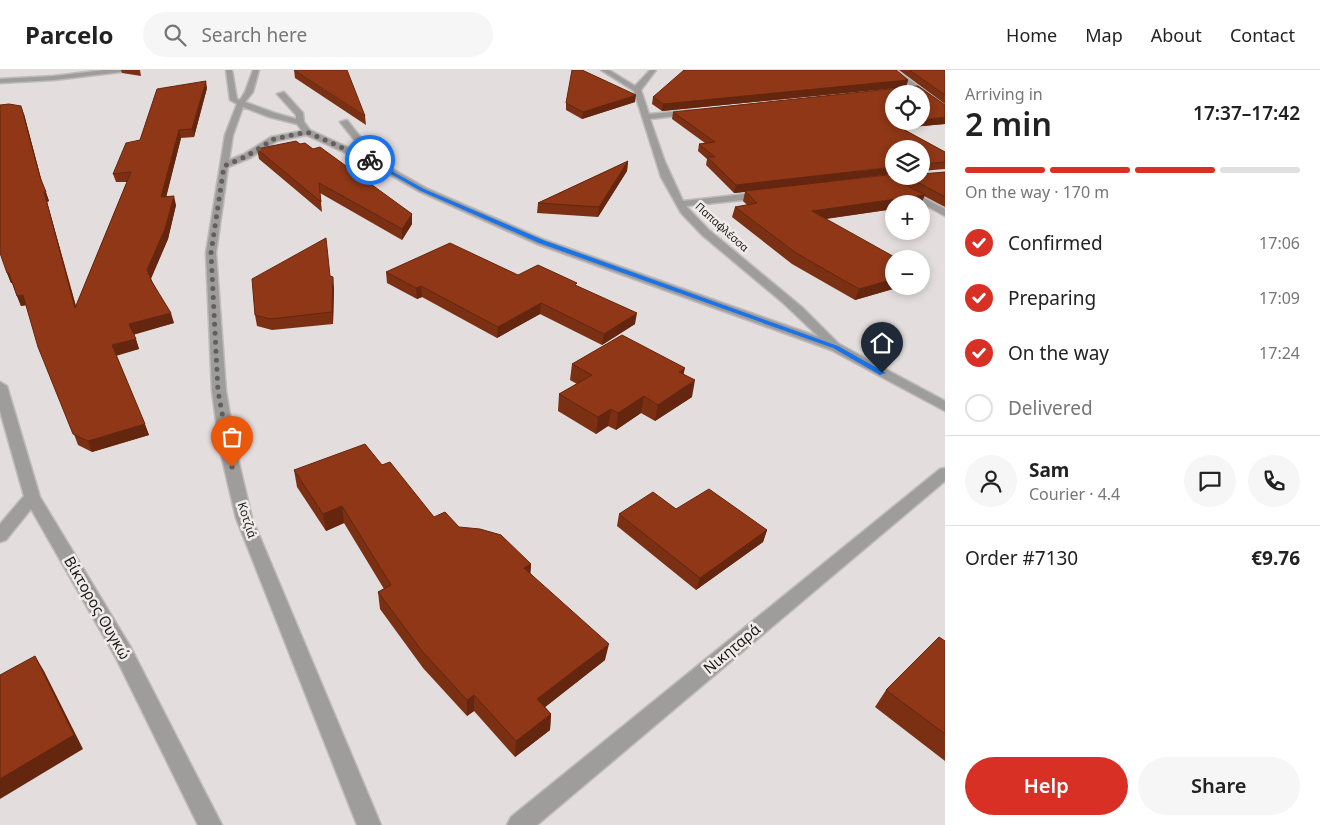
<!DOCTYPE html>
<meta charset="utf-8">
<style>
body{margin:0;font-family:"Noto Sans",sans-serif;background:#f6f6f6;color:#222;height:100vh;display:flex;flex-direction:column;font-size:19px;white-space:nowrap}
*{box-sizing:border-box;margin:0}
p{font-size:16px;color:#767676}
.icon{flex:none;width:28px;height:28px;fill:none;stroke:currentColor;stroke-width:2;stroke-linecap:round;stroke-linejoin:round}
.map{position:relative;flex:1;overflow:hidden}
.drawer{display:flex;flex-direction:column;background:#fff;width:375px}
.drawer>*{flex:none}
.tools{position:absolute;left:885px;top:15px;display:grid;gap:10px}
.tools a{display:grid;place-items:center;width:45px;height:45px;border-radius:50%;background:#fff;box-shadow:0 2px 8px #0003;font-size:25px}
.pin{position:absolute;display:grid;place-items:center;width:42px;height:42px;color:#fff;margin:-51px -21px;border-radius:50% 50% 50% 0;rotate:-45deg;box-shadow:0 0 5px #0007}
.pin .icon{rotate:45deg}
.courier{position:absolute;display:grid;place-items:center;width:50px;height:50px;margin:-25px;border:4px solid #1a73e8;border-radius:50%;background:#fff;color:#222;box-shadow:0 1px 6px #0007}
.head em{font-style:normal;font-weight:600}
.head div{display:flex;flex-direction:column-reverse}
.head{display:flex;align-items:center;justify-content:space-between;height:85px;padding:0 20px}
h1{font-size:32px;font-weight:600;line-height:38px}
.bar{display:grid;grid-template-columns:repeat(4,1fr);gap:8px 5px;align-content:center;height:60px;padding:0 20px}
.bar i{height:6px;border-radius:4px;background:#e0e0e0}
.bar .active{background:#d93025}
.bar p{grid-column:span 4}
.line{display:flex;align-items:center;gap:12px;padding:0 20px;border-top:1px solid #e0e0e0}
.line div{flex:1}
.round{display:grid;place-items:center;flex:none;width:52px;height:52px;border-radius:26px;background:#f6f6f6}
ol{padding:0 20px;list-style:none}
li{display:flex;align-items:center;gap:15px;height:55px}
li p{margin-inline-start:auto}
li .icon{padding:5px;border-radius:50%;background:#d93025;color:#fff;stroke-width:4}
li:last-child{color:#767676}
li i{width:28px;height:28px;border:2px solid #e0e0e0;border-radius:50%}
.button{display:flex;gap:10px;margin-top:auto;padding:10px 20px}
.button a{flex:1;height:58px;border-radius:30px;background:#d93025;color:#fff;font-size:20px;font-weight:600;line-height:58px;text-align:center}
.button a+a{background:#f6f6f6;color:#222}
header{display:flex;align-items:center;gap:30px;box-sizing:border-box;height:70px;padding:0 25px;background:#fff;border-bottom:1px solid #e0e0e0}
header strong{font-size:24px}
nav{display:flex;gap:28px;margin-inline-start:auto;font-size:18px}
.search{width:350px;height:45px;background:#f6f6f6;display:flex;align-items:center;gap:12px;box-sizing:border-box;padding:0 18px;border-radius:28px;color:#767676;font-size:19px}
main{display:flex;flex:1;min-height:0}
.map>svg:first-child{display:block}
</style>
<header>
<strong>Parcelo</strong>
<div class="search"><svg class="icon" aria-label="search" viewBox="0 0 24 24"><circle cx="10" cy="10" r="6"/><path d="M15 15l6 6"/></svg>Search here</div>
<nav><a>Home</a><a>Map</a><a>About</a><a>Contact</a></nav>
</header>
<main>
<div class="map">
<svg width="945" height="755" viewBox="0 0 945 755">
<rect width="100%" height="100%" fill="#e3dedd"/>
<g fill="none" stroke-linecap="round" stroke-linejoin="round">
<g stroke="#bfbbba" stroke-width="3">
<path id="minor" d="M104,0H124L121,2L54,10L0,13V9L54,6Z
M226,0H232L237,29L240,30L245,22L253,0H259L253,22L245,32L275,43L296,49V45L277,24L284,22L303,43L304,52L310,60L367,86L340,52L347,50L380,92L426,118L545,170L819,267L782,232L702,165L681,143L661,107L634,21L601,0H609L635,16L650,0H656L641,20L649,44L693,40L697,42L693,44L650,49L665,92L683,131L763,122L768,125L763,128L686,136L688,138L709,160L803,238L839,274L945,331V341L831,280L537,174L420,122L374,96L306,65L277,71L250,88L228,97L216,183L226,321L236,380L252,448L381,755H357L236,448L220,380L212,321L206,183L225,65L237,34L230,30ZM243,37L269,47L297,54L302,61L271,67L244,84L229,90L233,65Z
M889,0H896L945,35V41Z
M921,104L925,106L920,109L875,114L870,111C882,102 907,106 921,106Z
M904,117L945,139V146L901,122V118Z
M0,312L7,316L40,427L130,576L222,755H198L116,588L31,439L6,470L0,472V454L24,426L0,341Z
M945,398V411L537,755H507L511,747L940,399Z"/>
</g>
<use href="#minor" fill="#9f9d9c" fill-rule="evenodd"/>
</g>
<path fill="#7b2f13" d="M121,0H140L141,6L122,3Z
M294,0L365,46L366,55L295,8Z
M899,0H945V34Z
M908,10L906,17L662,41L652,34L653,27Z
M207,18L194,67L181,68L166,126L176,135L168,169L151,209L174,253L134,264L139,279L116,285L149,365L92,382L78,375L26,235L21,236L12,213H11L7,203L24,44L42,113L49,131L47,132L76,236L127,112H116L113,104L140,70Z
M635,32L582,49L566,40V33Z
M673,42L945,54L901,58L945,82V99L921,101V79L827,112L902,113L905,106H921L945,102V137L924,126L894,139L826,149L893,219L855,230L792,194L732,147L735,137L747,135L743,131L745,122L734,123L706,95L707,89L698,81L699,74L705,73L672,49Z
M300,74L313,79L412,144V154L402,170L320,123L322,142L259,89L257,79Z
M628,91L627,101L598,147L537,143L538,133Z
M386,202L518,205L577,216L635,254L602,275L540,244L497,268L422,227L417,229L387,213Z
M330,206L334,218L333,254L272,260L257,256L255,245Z
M572,294L683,304L692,327L655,351L641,343L616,360L608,356L596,364L558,341L559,324L577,314L570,310Z
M382,395L434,447L459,457L531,494L530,503L605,590L545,637L551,644L550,660L515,687L474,641L467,646L423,598L380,539L378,522L384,519L344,453L326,461L297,417L294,400Z
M676,439L767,460L763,472L696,520L617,456L619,444Z
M945,571V691L875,637L886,620Z"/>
<path fill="#64260f" d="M908,10L906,17L662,41L663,34Z
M206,11L207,18L194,67L192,59Z
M636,25L635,32L582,49L583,42Z
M21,36L24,44L43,116L40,107Z
M945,47V54L888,59L890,52L902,51H921V50Z
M179,60L181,68L164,136L161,127Z
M628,91L627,101L598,147L599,137Z
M894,97V104L734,123L736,115Z
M44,122H46L49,131L47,132L79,248L75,238Z
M925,125L921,134H894V139L809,151L812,141Z
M174,126L176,135L168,169L150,210L147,200Z
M412,144V154L402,170V159Z
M7,203H9L13,213H11Z
M894,205V216L893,219L855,230L859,219Z
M333,207L334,218L333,254L332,242Z
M421,216L422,227L417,229L416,218Z
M23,225L27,235L21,236L17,226Z
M541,233L540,244L497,268L498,257Z
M171,243L174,253L133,265L129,254Z
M637,243L635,254L602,275L604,264Z
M136,269L139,279L116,286L112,275Z
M685,298L681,315L679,302Z
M695,310L692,327L655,351L658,335Z
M644,326L641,343L616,360L618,343Z
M611,339L608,356L596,364L598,347Z
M145,354L149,365L92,382L88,371Z
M342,436L344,453L326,461L323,444Z
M767,460L763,472L696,520L700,508Z
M531,494L530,511L524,498Z
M609,574L605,590L535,645L537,629Z
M35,586L44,601L83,679L0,729V709Z
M474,625V641L467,646V630Z
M551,644L550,660L515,687L516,671Z"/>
<path fill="#8f3716" stroke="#64260f" d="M294,0H347L365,46Z
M572,0H582L636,25L583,42L566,33Z
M684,0H896L908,10L663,34L653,27Z
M909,0H945V25Z
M206,11L192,59L179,60L161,127L174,126L165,159L147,200L152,212L171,243L129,254L136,269L112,275L145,354L88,371L73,364L38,277L23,225L17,226L9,203H7L0,183V35L9,34L21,36L40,107L46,122H44L75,238L131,102L113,104L126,73L140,70L157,19Z
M918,16L945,35V47L921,50V24H894V51H902L890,52L945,82V92L924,94L921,97V79H894V97L736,115L707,87H715L699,74L715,72L673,42Z
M296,71L300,74L305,73L313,79L320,77L412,144L402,159L319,113L321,132L257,79Z
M628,91L599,137L538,133Z
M945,102V127L906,106H921V104Z
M887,105L925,125L812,141L898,189H894V205L893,206H894V209L859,219L796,183L735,137L757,133L745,121Z
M326,168L330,206L333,207L332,242L270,249L255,245L252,209Z
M450,173L518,205L538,195L577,213L575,215L637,243L604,264L541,233L498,257L421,216L416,218L386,202Z
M622,265L685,298L679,302L695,310L658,335L644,326L618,343L611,339L598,347L559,324L592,305L572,294Z
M365,374L382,395L390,392L434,447L445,442L459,457L480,459L501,465L531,494L524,498L609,574L537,629L551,644L516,671L474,625L467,630L422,581L378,522L391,515L342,436L323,444L294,400Z
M709,419L767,460L700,508L619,444L653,422L676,439Z
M939,567L945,571V664L886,620Z
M35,586L74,665L0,709V605Z"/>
<path fill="#1a73e8" d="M370,89L424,119L543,170L838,276L886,303L880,305L833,278L539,173L421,121L368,91Z"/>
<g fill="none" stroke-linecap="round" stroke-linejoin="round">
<path stroke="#625f5e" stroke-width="5" stroke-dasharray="0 9" d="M232,397L218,321L211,183L224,96L247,86L274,69L307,62L370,90"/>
</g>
<g text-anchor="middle" stroke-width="5" stroke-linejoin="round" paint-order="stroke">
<g font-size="11" fill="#1c1b1a" stroke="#f0ecea">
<text transform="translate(722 157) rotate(42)" y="4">Παπαφλέσσα</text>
</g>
<g font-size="12" fill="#1c1b1a" stroke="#f0ecea">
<text transform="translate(247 450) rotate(72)" y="4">Κοτζιά</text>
</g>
<g font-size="15" fill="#1c1b1a" stroke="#f0ecea">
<text transform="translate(97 538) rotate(60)" y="5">Βίκτορος Ουγκώ</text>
<text transform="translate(732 579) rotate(-40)" y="5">Νικηταρά</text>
</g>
</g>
</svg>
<div class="tools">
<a><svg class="icon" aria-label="locate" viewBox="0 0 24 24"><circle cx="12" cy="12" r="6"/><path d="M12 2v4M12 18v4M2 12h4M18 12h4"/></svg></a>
<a><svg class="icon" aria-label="layers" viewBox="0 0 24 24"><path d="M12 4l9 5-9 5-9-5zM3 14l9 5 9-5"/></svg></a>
<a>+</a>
<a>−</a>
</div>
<div class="pin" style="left:232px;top:397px;background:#ea580c"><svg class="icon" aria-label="bag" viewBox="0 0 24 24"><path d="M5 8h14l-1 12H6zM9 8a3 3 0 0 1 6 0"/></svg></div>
<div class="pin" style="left:882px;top:303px;background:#1f2937"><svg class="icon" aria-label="home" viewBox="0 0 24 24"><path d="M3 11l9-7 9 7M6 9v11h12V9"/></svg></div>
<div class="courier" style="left:370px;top:90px"><svg class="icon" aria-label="bike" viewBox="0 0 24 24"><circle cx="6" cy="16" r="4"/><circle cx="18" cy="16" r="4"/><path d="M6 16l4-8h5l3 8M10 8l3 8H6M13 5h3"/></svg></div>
</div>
<section class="drawer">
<div class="head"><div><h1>2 min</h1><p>Arriving in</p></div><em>17:37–17:42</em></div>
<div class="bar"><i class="active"></i><i class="active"></i><i class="active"></i><i></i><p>On the way · 170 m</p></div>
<ol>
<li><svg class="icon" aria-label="check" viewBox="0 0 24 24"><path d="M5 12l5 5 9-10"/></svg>Confirmed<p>17:06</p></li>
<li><svg class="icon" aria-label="check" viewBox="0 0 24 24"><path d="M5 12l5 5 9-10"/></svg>Preparing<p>17:09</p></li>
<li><svg class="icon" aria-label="check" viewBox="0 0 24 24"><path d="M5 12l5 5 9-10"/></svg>On the way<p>17:24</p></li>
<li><i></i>Delivered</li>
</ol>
<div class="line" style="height:90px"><a class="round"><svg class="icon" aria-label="person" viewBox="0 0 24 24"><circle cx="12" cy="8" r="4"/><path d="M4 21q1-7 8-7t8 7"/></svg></a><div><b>Sam</b><p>Courier · 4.4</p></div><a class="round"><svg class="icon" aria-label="chat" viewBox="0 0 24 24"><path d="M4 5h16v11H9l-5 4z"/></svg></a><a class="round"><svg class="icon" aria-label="phone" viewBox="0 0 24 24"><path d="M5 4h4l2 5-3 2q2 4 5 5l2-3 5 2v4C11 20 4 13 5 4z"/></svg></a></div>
<div class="line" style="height:65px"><div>Order #7130</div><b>€9.76</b></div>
<div class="button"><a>Help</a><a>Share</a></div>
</section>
</main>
